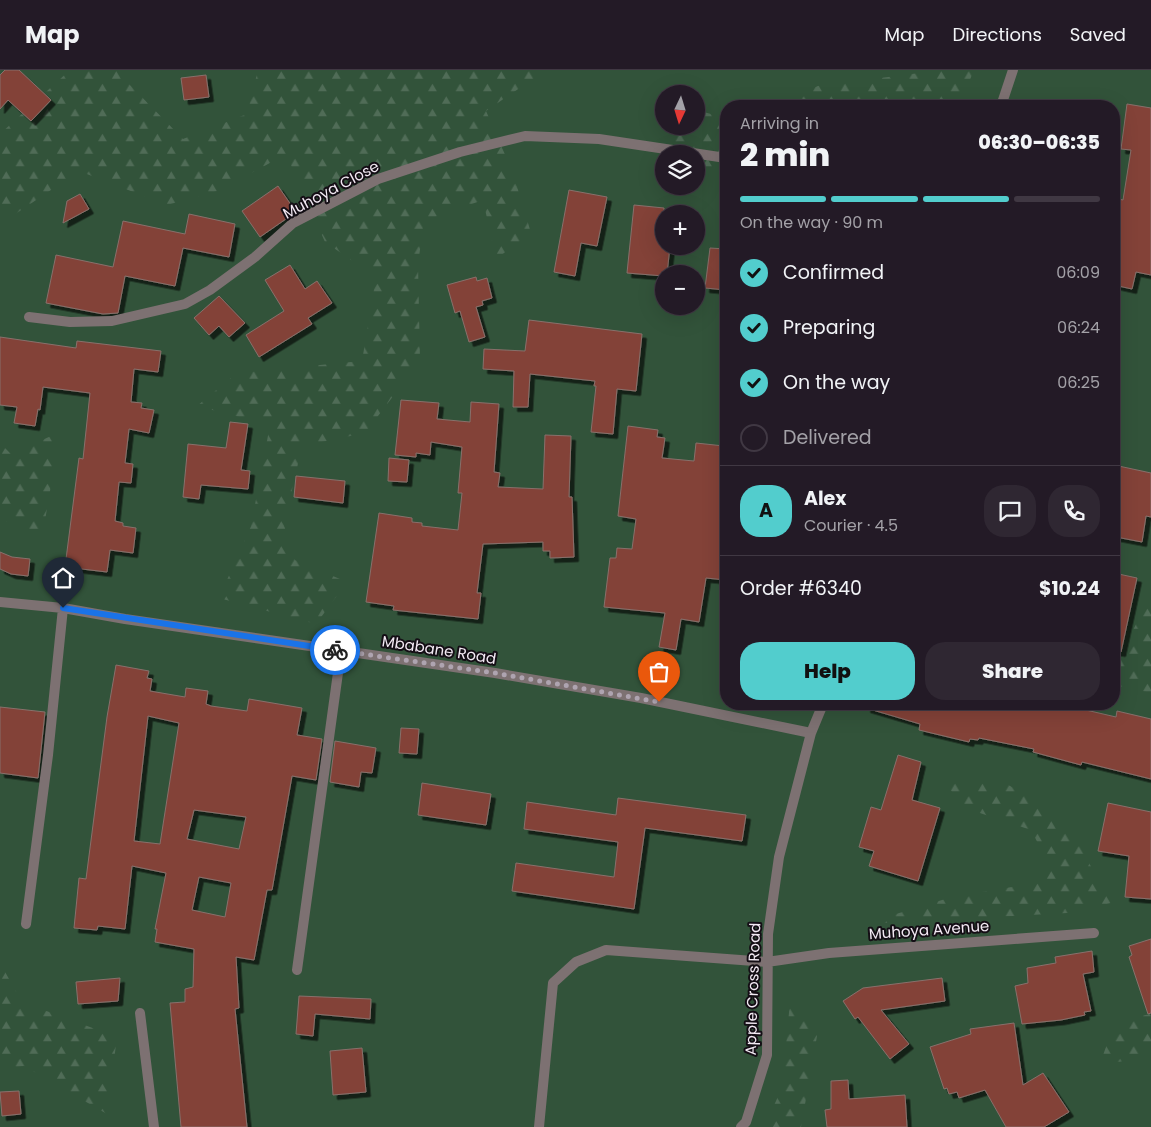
<!DOCTYPE html>
<meta charset="utf-8">
<style>
body{margin:0;font-family:Poppins,sans-serif;background:#2f2732;color:#f1f3f6;height:100vh;display:flex;flex-direction:column;font-size:19px;white-space:nowrap}
*{box-sizing:border-box;margin:0}
p{font-size:16px;color:#a3a1a7}
.icon{flex:none;width:28px;height:28px;fill:none;stroke:currentColor;stroke-width:2;stroke-linecap:round;stroke-linejoin:round}
.map{position:relative;flex:1;overflow:hidden}
.details{position:absolute;left:720px;top:30px;width:400px;height:610px;display:flex;flex-direction:column;background:#231a26;border-radius:20px;box-shadow:0 5px 20px #0002,0 0 0 1px #403843}
.details>*{flex:none}
.needle{width:32px;rotate:184deg}
.buttons{position:absolute;left:655px;top:15px;display:grid;gap:10px}
.buttons a{display:grid;place-items:center;width:50px;height:50px;border-radius:50%;background:#231a26;box-shadow:0 5px 20px #0002,0 0 0 1px #403843;font-size:25px}
.pin{position:absolute;display:grid;place-items:center;width:42px;height:42px;color:#fff;margin:-51px -21px;border-radius:50% 50% 50% 0;rotate:-45deg;box-shadow:0 0 5px #0007}
.pin .icon{rotate:45deg}
.courier{position:absolute;display:grid;place-items:center;width:50px;height:50px;margin:-25px;border:4px solid #1a73e8;border-radius:50%;background:#fff;color:#222;box-shadow:0 1px 6px #0007}
.summary em{font-style:normal;font-weight:800}
.summary div{display:flex;flex-direction:column-reverse}
.summary{display:flex;align-items:center;justify-content:space-between;height:85px;padding:0 20px}
h1{font-size:32px;font-weight:800;line-height:38px}
.bar{display:grid;grid-template-columns:repeat(4,1fr);gap:8px 5px;align-content:center;height:60px;padding:0 20px}
.bar i{height:6px;border-radius:4px;background:#403843}
.bar .current{background:#52cdcd}
.bar p{grid-column:span 4}
.line{display:flex;align-items:center;gap:12px;padding:0 20px;border-top:1px solid #403843}
.line div{flex:1}
.round{display:grid;place-items:center;flex:none;width:52px;height:52px;border-radius:20px;background:#2f2732}
ol{padding:0 20px;list-style:none}
li{display:flex;align-items:center;gap:15px;height:55px}
li p{margin-inline-start:auto}
li .icon{padding:5px;border-radius:50%;background:#52cdcd;color:#111;stroke-width:4}
li:last-child{color:#a3a1a7}
li i{width:28px;height:28px;border:2px solid #403843;border-radius:50%}
.cta{display:flex;gap:10px;margin-top:auto;padding:10px 20px}
.cta a{flex:1;height:58px;border-radius:20px;background:#52cdcd;color:#111;font-size:20px;font-weight:800;line-height:58px;text-align:center}
.cta a+a{background:#2f2732;color:#f1f3f6}
header{display:flex;align-items:center;gap:30px;box-sizing:border-box;height:70px;padding:0 25px;background:#231a26;border-bottom:1px solid #403843}
header strong{font-size:24px}
nav{display:flex;gap:28px;margin-inline-start:auto;font-size:18px}
.map>svg:first-child{display:block}
</style>
<header>
<strong>Map</strong>
<nav><a>Map</a><a>Directions</a><a>Saved</a></nav>
</header>
<div class="map">
<svg width="1151" height="1057" viewBox="0 0 1151 1057">
<defs>
<pattern id="forest-firs" width="22" height="20" patternUnits="userSpaceOnUse" patternTransform="scale(1.25)"><rect width="22" height="20" fill="#32533a"/><path d="M5 1l3.5 6h-7zM16 11l3.5 6h-7z" fill="#506c57"/></pattern>
<filter id="shadow"><feDropShadow dx="4.5" dy="4.5" stdDeviation="0" flood-color="#0009"/></filter>
</defs>
<rect width="100%" height="100%" fill="#2f2332"/>
<path fill="#32533a" fill-rule="evenodd" d="M0,0H1151V1057H0ZM664,24H696V56H664ZM726,36H1114V634H726ZM664,84H696V116H664ZM664,144H696V176H664ZM664,204H696V236H664Z"/>
<path fill="url(#forest-firs)" d="M70,0H130L127,12L183,69L247,44L258,0H546L486,41L513,103L531,163L496,189L483,130L424,151L418,194L420,291L365,363L302,376L284,455L295,490L347,512L316,554L219,528L251,456L270,355L197,336L237,303L362,291L376,207L325,172L286,84L221,120L167,135L79,101L11,147L0,149V64Z
M943,0H974L959,36H771L818,16Z
M696,40L726,48V98L696,102V84H664V108H658L670,56H696Z
M60,362L41,474L0,447V373L11,384Z
M1151,525V623L1114,615V568H1129Z
M997,709L1046,735L1072,762L1111,833L1067,843L863,854L952,827L1024,815L1052,800L1031,760L968,739L942,711Z
M0,893L22,932L117,967L107,1044L24,996L0,1000Z
M790,932L817,966L801,1057H764L782,1018Z
M1151,944V988L1100,994L1115,951Z"/>
<path fill="#834239" stroke="#88706b" fill-rule="evenodd" filter="url(#shadow)" d="M5,0H19L51,30L31,51L8,30L0,39V5Z
M206,5L209,27L184,30L181,8Z
M1127,34L1151,38V205L1136,202L1132,219L1114,215V128L1123,130L1131,80L1121,79Z
M278,116L296,142L260,167L242,141Z
M569,120L607,127L597,176L581,173L575,206L554,202Z
M80,124L89,139L63,153L67,131Z
M634,135L664,138V176H670L667,204H664V206L627,203Z
M189,144L235,154L229,187L183,178L175,216L125,206L118,243L103,244L46,233L56,185L113,197L123,151L185,164Z
M710,178L726,179V220L705,218Z
M290,195L305,219L317,211L332,233L308,248L312,254L259,287L246,265L284,241L265,210Z
M476,207L477,211L487,208L492,228L482,231L483,235L476,237L485,267L469,272L460,241L455,243L447,215Z
M219,226L245,253L229,267L219,256L209,265L194,248Z
M529,250L642,264L636,321L617,319L613,364L591,362L596,316H594L595,311L530,304L528,337H513L514,301L483,299L484,279L525,281Z
M0,267L76,278L77,271L161,281L158,302L134,299L131,332L142,333L141,338L154,340L149,363L129,359L125,393L133,394L131,413L119,412L115,451L123,453V456L136,458L133,483L110,480L107,502L65,497L79,388L83,389L90,323L43,317L40,340L38,339L35,356L14,353L17,337L0,335Z
M401,330L439,333L437,349L470,352L471,332L499,334L494,402L500,403L498,417L543,419L545,365L571,366L569,427H572L574,487L550,488V481H543V472L483,474L477,523H481L478,549L393,540L394,536L366,532L379,443L412,448V452L422,453V456L458,460L462,423H458L462,377L431,372L430,385L416,383V387L395,385Z
M230,352L248,354L241,400L250,401L248,419L201,415L199,429L183,427L188,374L226,378Z
M628,356L658,360L657,367L665,368L662,388L694,391L696,373L724,376L723,384H726V510L706,508L699,552L681,549L676,580L659,577L665,543L604,537L610,488H616L617,478L632,479L636,449L618,446Z
M389,388L409,390L407,412L388,411Z
M1114,395L1151,403V447L1146,446L1142,472L1116,467L1120,441L1114,440Z
M296,406L345,411L343,433L294,427Z
M0,482L12,487L30,489L28,506L11,504L0,499Z
M1114,503L1137,508L1121,582L1114,581Z
M116,595L149,601L147,608L152,609L150,621L185,627L186,618L208,621L206,634L211,636L247,641L249,629L302,638L297,665L322,669L316,710L292,706L272,820H267L254,890L236,887L239,938L235,939L247,1057H181L170,933L185,932V919L193,917L194,879L155,872L157,859H155L166,803L132,796L125,859L98,856L97,860L74,858L79,808L86,809L107,647ZM148,646L179,653L160,774L134,771ZM194,740L246,747L239,779L187,769ZM199,807L231,813L225,847L192,840Z
M867,634H1060L1116,647L1117,641L1151,649V709L1082,692L1081,695L1033,682L1034,679L979,668L978,670L970,669L969,672L919,660L920,654L866,638Z
M0,637L45,642L38,708L0,703Z
M401,658L419,659L417,684L399,683Z
M335,671L376,678L372,703L361,702L359,717L330,712Z
M898,685L921,692L912,730L940,738L918,811L869,796L874,781L859,777L871,737L881,740Z
M422,713L491,724L486,755L418,745Z
M618,728L746,745L742,771L645,758L634,839L512,821L516,793L614,807L618,772L524,759L527,732L616,745Z
M1108,733L1151,742V829L1125,827L1129,786L1098,781Z
M1151,869V943L1148,944L1129,887L1132,885L1129,876Z
M1092,881L1094,902L1083,904L1091,941L1084,942L1085,945L1061,950L1022,954L1015,916L1028,913L1027,898L1056,893L1055,887Z
M120,908L118,931L78,934L76,912Z
M942,908L945,931L881,940L909,974L890,989L858,947L855,949L843,931L863,918Z
M299,926L371,929L370,949L315,944L313,966L296,964Z
M1014,953L1023,1015L1043,1003L1069,1042L1044,1057H1006L985,1020L959,1028L957,1022L949,1024L947,1018L944,1019L930,977L971,964L970,959Z
M362,978L366,1022L333,1025L330,981Z
M848,1010L849,1029L905,1025L907,1057H827L825,1040L831,1039V1011Z
M19,1021L21,1044L2,1046L0,1022Z"/>
<g fill="none" stroke-linecap="round" stroke-linejoin="round">
<path stroke="#7d7172" stroke-width="10" d="M539,1057L553,913L576,892L606,880L767,892"/>
<path stroke="#7d7172" stroke-width="10" d="M1001,36L1013,0
M29,247L70,252L112,251L185,234L210,220L255,187L293,153L378,109L460,82L525,66L599,69L726,88
M0,532L63,538L125,549L495,603L641,628L811,663
M26,854L48,685L63,538
M767,892L829,883L1094,863
M297,900L341,581
M140,943L154,1057
M741,1057L746,1052L767,985L768,864L779,787L811,663L823,634"/>
</g>
<g fill="none" stroke-linecap="round" stroke-linejoin="round">
<path stroke="#aea4b0" stroke-width="5" stroke-dasharray="0 9" d="M335,580L495,603L659,632"/>
<path stroke="#1a73e8" stroke-width="6" d="M63,538L335,580"/>
</g>
<g text-anchor="middle" stroke-width="4" stroke-linejoin="round" paint-order="stroke">
<g font-size="15" fill="#f3eaf4" stroke="#140e15">
<text transform="translate(331 120) rotate(-28)" y="5">Muhoya Close</text>
<text transform="translate(439 580) rotate(9)" y="5">Mbabane Road</text>
<text transform="translate(929 860) rotate(-4)" y="5">Muhoya Avenue</text>
<text transform="translate(753 919) rotate(-88)" y="5">Apple Cross Road</text>
</g>
</g>
</svg>
<div class="buttons">
<a><svg class="needle" viewBox="-14 -14 28 28"><path d="M0-13l5 13h-10z" fill="#e53935"/><path d="M0 13l5-13h-10z" fill="#a3a1a7"/></svg></a>
<a><svg class="icon" aria-label="layers" viewBox="0 0 24 24"><path d="M12 4l9 5-9 5-9-5zM3 14l9 5 9-5"/></svg></a>
<a>+</a>
<a>−</a>
</div>
<div class="pin" style="left:659px;top:632px;background:#ea580c"><svg class="icon" aria-label="bag" viewBox="0 0 24 24"><path d="M5 8h14l-1 12H6zM9 8a3 3 0 0 1 6 0"/></svg></div>
<div class="pin" style="left:63px;top:538px;background:#1f2937"><svg class="icon" aria-label="home" viewBox="0 0 24 24"><path d="M3 11l9-7 9 7M6 9v11h12V9"/></svg></div>
<div class="courier" style="left:335px;top:580px"><svg class="icon" aria-label="bike" viewBox="0 0 24 24"><circle cx="6" cy="16" r="4"/><circle cx="18" cy="16" r="4"/><path d="M6 16l4-8h5l3 8M10 8l3 8H6M13 5h3"/></svg></div>
<section class="details">
<div class="summary"><div><h1>2 min</h1><p>Arriving in</p></div><em>06:30–06:35</em></div>
<div class="bar"><i class="current"></i><i class="current"></i><i class="current"></i><i></i><p>On the way · 90 m</p></div>
<ol>
<li><svg class="icon" aria-label="check" viewBox="0 0 24 24"><path d="M5 12l5 5 9-10"/></svg>Confirmed<p>06:09</p></li>
<li><svg class="icon" aria-label="check" viewBox="0 0 24 24"><path d="M5 12l5 5 9-10"/></svg>Preparing<p>06:24</p></li>
<li><svg class="icon" aria-label="check" viewBox="0 0 24 24"><path d="M5 12l5 5 9-10"/></svg>On the way<p>06:25</p></li>
<li><i></i>Delivered</li>
</ol>
<div class="line" style="height:90px"><b class="round" style="background:#52cdcd;color:#111">A</b><div><b>Alex</b><p>Courier · 4.5</p></div><a class="round"><svg class="icon" aria-label="chat" viewBox="0 0 24 24"><path d="M4 5h16v11H9l-5 4z"/></svg></a><a class="round"><svg class="icon" aria-label="phone" viewBox="0 0 24 24"><path d="M5 4h4l2 5-3 2q2 4 5 5l2-3 5 2v4C11 20 4 13 5 4z"/></svg></a></div>
<div class="line" style="height:65px"><div>Order #6340</div><b>$10.24</b></div>
<div class="cta"><a>Help</a><a>Share</a></div>
</section>
</div>
